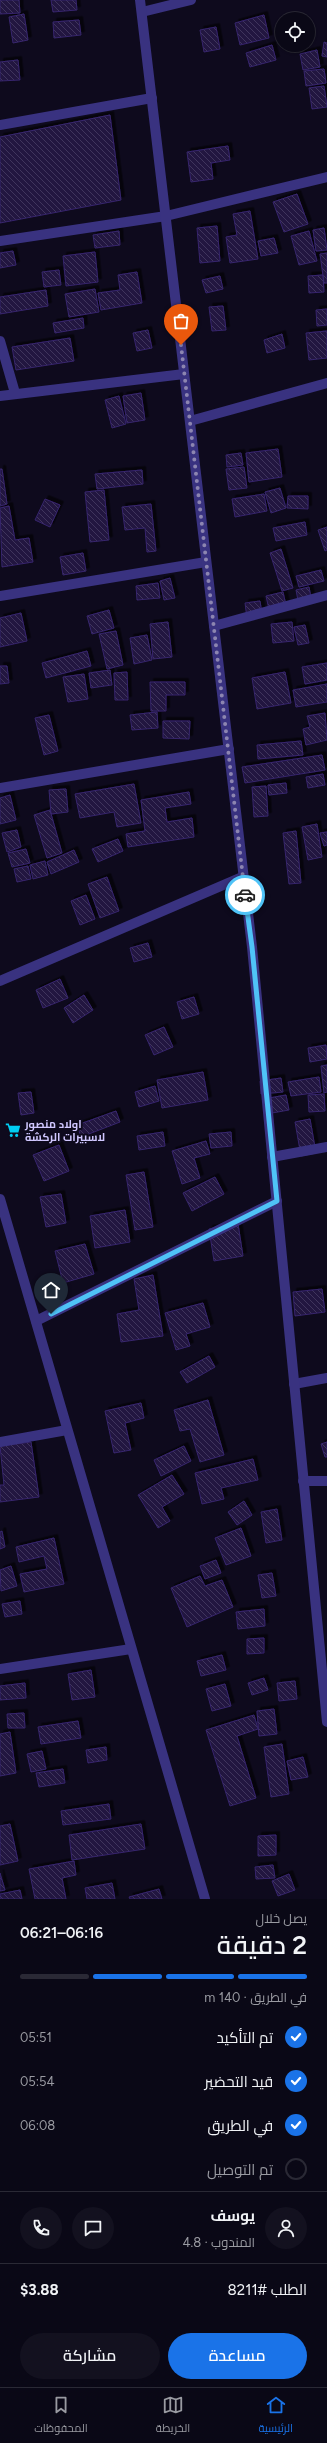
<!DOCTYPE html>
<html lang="ar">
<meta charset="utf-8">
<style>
body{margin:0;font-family:Figtree,Cairo,sans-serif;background:#13111f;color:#f1f3f6;direction:rtl;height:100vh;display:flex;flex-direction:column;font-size:15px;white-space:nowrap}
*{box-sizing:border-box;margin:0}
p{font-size:13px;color:#999aa1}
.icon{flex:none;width:22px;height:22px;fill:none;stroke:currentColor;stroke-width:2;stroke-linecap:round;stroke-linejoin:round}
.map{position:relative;height:1899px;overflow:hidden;direction:ltr}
.panel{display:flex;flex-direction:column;background:#0a0816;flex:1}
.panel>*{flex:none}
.buttons{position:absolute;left:275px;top:12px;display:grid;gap:8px}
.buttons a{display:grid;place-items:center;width:40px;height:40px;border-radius:50%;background:#0a0816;box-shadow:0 1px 3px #0004,0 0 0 1px #2a2935;font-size:20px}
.pin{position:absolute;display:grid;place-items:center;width:34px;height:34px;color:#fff;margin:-41px -17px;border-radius:50% 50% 50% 0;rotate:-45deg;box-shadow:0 0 4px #0007}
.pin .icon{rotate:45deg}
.courier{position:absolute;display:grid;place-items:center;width:40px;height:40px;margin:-20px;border:3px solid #4fc3f7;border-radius:50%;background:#fff;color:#222;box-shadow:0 1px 5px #0007}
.summary em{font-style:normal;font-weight:600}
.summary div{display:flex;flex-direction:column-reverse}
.summary{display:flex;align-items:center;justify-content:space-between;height:68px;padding:0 20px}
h1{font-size:26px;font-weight:600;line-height:30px}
.bar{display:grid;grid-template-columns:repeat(4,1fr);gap:6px 4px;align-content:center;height:48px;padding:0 20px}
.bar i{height:5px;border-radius:3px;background:#2a2935}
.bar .on{background:#1a73e8}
.bar p{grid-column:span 4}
.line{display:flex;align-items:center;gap:10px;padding:0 20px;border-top:1px solid #2a2935}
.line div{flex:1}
.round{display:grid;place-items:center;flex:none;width:42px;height:42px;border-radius:21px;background:#13111f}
ol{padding:0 20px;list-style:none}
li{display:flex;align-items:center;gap:12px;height:44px}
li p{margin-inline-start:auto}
li .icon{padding:4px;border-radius:50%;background:#1a73e8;color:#fff;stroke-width:4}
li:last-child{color:#999aa1}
li i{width:22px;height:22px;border:2px solid #2a2935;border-radius:50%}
.primary-button{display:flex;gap:8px;margin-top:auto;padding:8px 20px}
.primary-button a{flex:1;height:46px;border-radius:24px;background:#1a73e8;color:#fff;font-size:16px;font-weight:600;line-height:46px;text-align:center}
.primary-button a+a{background:#13111f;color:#f1f3f6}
.tab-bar{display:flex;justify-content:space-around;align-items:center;height:56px;border-top:1px solid #2a2935;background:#0a0816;font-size:11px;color:#999aa1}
.tab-bar a{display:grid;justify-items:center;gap:2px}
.tab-bar .on{color:#1a73e8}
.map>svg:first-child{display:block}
</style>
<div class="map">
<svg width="327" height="1899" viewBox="0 0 327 1899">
<defs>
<pattern id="building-back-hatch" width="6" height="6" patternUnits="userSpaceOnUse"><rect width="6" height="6" fill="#201540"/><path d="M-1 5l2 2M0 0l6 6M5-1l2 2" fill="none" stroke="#3f365d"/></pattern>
<filter id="shadow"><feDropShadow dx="3.5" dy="-3.5" stdDeviation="0" flood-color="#0009"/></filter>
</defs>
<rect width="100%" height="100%" fill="#0e0a1d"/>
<path fill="url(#building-back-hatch)" stroke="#37256d" filter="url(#shadow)" d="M0,0H19L20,13L0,14Z
M51,0H76L77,10L53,12Z
M24,14L28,40L13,43L9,17Z
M264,15L269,38L240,45L235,23Z
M79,20L81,35L54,38L53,22Z
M216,27L220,49L204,52L200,30Z
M324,42L327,43V57L322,56Z
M272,45L276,60L250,67L246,53Z
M317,50L320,67L303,70L300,54Z
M18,60L20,80L0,81V62Z
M324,69L326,83L306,86L304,71Z
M324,86L327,107L312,109L309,88Z
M110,115L121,200L0,223V137Z
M228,146L230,160L211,163L213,179L191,182L187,152Z
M297,194L308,224L284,232L273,202Z
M250,211L258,259L230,263L226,237L237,235L233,214Z
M217,226L220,261L200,263L197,228Z
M324,228L327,250L316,251L313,230Z
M119,231L120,245L95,248L93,235Z
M309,231L317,261L299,265L291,236Z
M274,238L278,253L261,256L258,241Z
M13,251L16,265L0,268V253Z
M95,252L98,282L66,286L63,256Z
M327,253V283H324L320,254Z
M59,270L61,285L44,287L42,272Z
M137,272L142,303L101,310L98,293L120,290L118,275Z
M323,275L324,292L309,293L308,276Z
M220,276L223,289L206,293L202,280Z
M95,289L99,312L69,317L65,294Z
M46,290L48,306L0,314V297Z
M223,306L226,330L212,331L209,307Z
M327,309V325L317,326L316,310Z
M83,318L84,328L55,333L53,323Z
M148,330L152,348L137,351L133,333Z
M327,331V358L309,360L306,333Z
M282,334L285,348L267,353L264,340Z
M70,338L74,361L16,370L12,347Z
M141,393L145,420L127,423L123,396Z
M119,396L126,424L112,428L105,400Z
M278,449L282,477L249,482L246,453Z
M241,453L243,465L227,467L226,455Z
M244,467L247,488L229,490L226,469Z
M0,469H2L7,504L0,506Z
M142,470L143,484L97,489L95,474Z
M280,488L286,508L271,513L265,492Z
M104,490L109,540L90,542L85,492Z
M264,494L267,511L235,517L232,499Z
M288,496H308V509L287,508Z
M45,499L60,505L50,527L35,520Z
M151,504L156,551L147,552L145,528L125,530L122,507Z
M9,506L15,540L29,538L33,562L2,567L0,508Z
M305,522L307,535L276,541L273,528Z
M327,527V550L325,551L318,530Z
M281,549L293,588L282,591L270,553Z
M83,553L86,571L63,575L60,557Z
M321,570L324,581L299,587L296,576Z
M170,578L175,598L164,600L160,581Z
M158,583L160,598L137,600L136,586Z
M309,587L312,603L299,606L296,590Z
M283,592L287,610L270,614L266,596Z
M260,601L262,614L247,618L245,603Z
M109,610L114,628L92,634L87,616Z
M21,613L27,641L0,647V618Z
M168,622L172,657L153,659L150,624Z
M292,622L294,641L273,643L271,624Z
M305,625L309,643L298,645L294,627Z
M116,631L123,665L107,669L99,634Z
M147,635L152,660L134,664L130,638Z
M87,651L91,666L46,678L42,663Z
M327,663V680L305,684L302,667Z
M0,666H7L9,683L0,684Z
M110,670L112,685L91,688L89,673Z
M127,672L128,700H115L114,673Z
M285,672L291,703L257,709L252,678Z
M84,674L88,699L68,702L63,677Z
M150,682H185V695H166V711H151Z
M327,684V702L296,707L293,690Z
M157,712L158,728L132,730L130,715Z
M325,713L327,740L306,745L303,729L310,727L307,716Z
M49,715L58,751L44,755L35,718Z
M163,721H190L189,739L163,738Z
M301,741L303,755L258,759L257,745Z
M322,755L325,770L245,783L242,767Z
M323,774L325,785L308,788L306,777Z
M286,783L287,793L269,795L268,785Z
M134,784L141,823L117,827L114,812L80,818L75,794Z
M266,786L268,816L254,817L252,787Z
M66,789L68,812L51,814L49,790Z
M189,792L191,804L165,808L167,822L192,818L194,837L128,847L126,834L145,831L141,800Z
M10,795L16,820L0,824V798Z
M50,810L62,853L47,858L34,815Z
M317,824L322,857L308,860L302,827Z
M17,830L21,847L7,852L2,833Z
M296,831L301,883L289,884L283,833Z
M327,832V845L324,846L320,833Z
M118,839L123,851L98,862L92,849Z
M26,849L30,863L12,867L8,853Z
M74,850L79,862L51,874L47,862Z
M45,861L48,875L33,879L30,865Z
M28,866L31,879L17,882L14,869Z
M107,877L119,911L100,918L88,884Z
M86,895L95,919L80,925L71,901Z
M148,943L152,957L134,962L130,948Z
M60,979L68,998L43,1008L36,990Z
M84,995L93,1010L73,1023L64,1008Z
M194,997L199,1014L182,1019L177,1002Z
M164,1027L173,1047L154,1055L145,1035Z
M326,1045L327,1059L310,1062L308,1048Z
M327,1065V1092L324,1093L321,1066Z
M203,1072L208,1100L162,1108L157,1080Z
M319,1077L321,1092L291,1096L288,1082Z
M281,1078L283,1092L261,1094L260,1081Z
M155,1086L159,1101L139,1107L135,1092Z
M31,1092L34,1113L21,1115L18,1093Z
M324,1094L325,1111L309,1112L308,1095Z
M286,1095L289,1110L272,1113L269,1098Z
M116,1111L120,1122L81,1137L77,1125Z
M310,1119L316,1153L301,1156L295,1122Z
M163,1132L165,1146L139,1150L137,1136Z
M231,1132L232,1146L211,1148L209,1134Z
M206,1141L210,1154L194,1158L200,1178L182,1184L172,1151Z
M59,1145L69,1171L44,1181L33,1155Z
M144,1172L153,1227L135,1230L126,1175Z
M215,1177L224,1194L192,1211L183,1193Z
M61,1194L66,1223L46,1227L40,1197Z
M125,1210L130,1242L95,1248L90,1216Z
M238,1224L243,1256L214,1261L209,1229Z
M85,1244L94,1274L63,1283L55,1251Z
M153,1275L163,1336L121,1342L117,1314L139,1310L134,1279Z
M322,1289L325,1312L295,1316L293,1292Z
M203,1303L210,1327L186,1334L190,1346L176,1350L165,1313Z
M209,1356L215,1367L187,1383L180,1372Z
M208,1400L224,1455L200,1462L190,1429L180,1431L174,1410Z
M141,1403L144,1418L125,1423L131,1450L114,1453L105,1411Z
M31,1442L39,1497L0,1502V1485H4L0,1446Z
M327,1442V1457H325L321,1444Z
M184,1446L191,1461L161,1476L154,1460Z
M253,1459L258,1480L221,1488L224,1499L202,1504L195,1473Z
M172,1475L184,1494L162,1507L170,1521L158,1528L138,1495Z
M244,1501L252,1515L237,1525L228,1512Z
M277,1509L282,1540L266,1543L261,1512Z
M241,1528L251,1556L226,1565L215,1538Z
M2,1531L5,1547L0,1549V1532Z
M54,1538L64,1584L24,1592L20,1574L47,1569L44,1556L19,1562L16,1547Z
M216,1560L221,1573L205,1579L200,1566Z
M11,1566L17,1586L1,1591L0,1570Z
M272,1573L276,1596L262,1598L258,1575Z
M200,1576L205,1586L222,1580L233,1607L187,1627L171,1588Z
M20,1601L22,1614L5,1617L2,1604Z
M264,1609L265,1626L238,1629L236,1612Z
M264,1638V1653L247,1654V1639Z
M222,1655L226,1670L201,1676L197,1661Z
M91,1670L95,1697L72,1700L68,1674Z
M264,1678L268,1690L252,1695L248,1683Z
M295,1681L297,1699L279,1701L277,1683Z
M25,1683L26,1698L0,1700V1686Z
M225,1684L231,1706L212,1711L206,1689Z
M274,1709L277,1734L259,1736L257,1711Z
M24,1713L25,1728H8L7,1714Z
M254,1715L258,1729L237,1736L256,1798L230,1806L206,1730Z
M78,1721L81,1738L41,1744L38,1727Z
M10,1732L16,1773L0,1776V1734Z
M282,1744L289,1794L271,1797L264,1747Z
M106,1747L107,1760L88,1763L86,1750Z
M42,1751L46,1769L31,1772L27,1754Z
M303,1757L308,1777L291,1780L287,1761Z
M63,1769L65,1783L39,1787L36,1773Z
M109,1804L111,1819L63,1825L61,1811Z
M10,1824L18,1861L0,1865V1826Z
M141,1824L145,1849L72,1860L69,1835Z
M276,1835V1855L258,1856V1836Z
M74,1861L76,1875L62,1878L66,1899H35L29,1869Z
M273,1865L275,1878L256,1879L255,1867Z
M0,1873L5,1890L0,1891Z
M289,1874L295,1890L278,1896L272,1881Z
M112,1883L115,1899H87L85,1888Z
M159,1889L162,1899H130L129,1897Z
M20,1890L22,1899H0V1894Z"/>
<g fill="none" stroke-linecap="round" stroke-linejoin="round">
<path stroke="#393280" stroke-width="10" d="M142,12L191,0
M0,125L152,98
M0,241L166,216L327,177
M0,341L15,393
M0,396L184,374
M0,596L206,562
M214,626L327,595
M0,788L229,749
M0,981L242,877
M272,1157L327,1147
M36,1321L277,1201
M294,1384L327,1378
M0,1442L67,1430
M303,1481H327
M0,1669L131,1649"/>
<path stroke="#393280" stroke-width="10" d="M140,0L252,947L327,1722
M190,421L327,383
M0,1199L205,1899"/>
</g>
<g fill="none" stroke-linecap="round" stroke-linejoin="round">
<path stroke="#8c85b0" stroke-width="4" stroke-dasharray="0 7.2" d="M181,345L245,895"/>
<path stroke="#4fc3f7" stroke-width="5" d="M51,1314L277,1201L252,947L245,895"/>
</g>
<defs>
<g id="supermarket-bare" transform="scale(1.2)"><path d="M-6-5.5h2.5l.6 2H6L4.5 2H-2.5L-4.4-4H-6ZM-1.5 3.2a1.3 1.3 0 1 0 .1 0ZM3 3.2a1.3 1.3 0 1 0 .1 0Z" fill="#00cdf2" stroke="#0e0a1d" stroke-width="2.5" paint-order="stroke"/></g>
</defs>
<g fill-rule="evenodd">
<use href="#supermarket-bare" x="13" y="1130"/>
</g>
<g text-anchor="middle" stroke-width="4" stroke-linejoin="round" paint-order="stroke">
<g font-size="11" font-weight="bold" fill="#d0c7ff" stroke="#0e0a1d" text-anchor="start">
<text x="25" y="1128">اولاد منصور<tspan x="25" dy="13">لاسبيرات الركشة</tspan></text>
</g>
</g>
</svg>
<div class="buttons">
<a><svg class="icon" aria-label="locate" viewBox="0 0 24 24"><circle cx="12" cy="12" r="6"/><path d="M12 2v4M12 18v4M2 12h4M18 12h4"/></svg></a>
</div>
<div class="pin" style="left:181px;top:345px;background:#ea580c"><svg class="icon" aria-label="bag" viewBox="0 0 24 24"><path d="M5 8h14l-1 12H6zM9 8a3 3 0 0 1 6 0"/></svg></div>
<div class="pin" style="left:51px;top:1314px;background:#1f2937"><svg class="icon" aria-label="home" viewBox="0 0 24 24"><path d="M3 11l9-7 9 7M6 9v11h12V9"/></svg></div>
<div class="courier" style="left:245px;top:895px"><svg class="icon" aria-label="car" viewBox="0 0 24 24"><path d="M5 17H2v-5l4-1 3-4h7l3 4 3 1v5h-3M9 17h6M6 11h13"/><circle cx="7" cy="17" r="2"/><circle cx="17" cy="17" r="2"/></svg></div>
</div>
<section class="panel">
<div class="summary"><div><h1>2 دقيقة</h1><p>يصل خلال</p></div><em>06:16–06:21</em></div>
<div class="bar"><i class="on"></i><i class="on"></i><i class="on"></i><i></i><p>في الطريق · 140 m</p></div>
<ol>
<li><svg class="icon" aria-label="check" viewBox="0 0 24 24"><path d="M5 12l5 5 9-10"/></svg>تم التأكيد<p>05:51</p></li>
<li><svg class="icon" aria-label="check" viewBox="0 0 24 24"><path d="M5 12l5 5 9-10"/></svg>قيد التحضير<p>05:54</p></li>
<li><svg class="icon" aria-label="check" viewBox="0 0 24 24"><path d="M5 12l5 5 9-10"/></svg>في الطريق<p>06:08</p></li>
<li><i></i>تم التوصيل</li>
</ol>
<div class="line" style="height:72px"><a class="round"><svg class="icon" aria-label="person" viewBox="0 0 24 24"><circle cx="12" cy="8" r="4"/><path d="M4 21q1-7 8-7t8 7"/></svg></a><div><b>يوسف</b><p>المندوب · 4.8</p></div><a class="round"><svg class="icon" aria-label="chat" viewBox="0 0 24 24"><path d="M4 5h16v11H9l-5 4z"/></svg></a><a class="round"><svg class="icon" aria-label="phone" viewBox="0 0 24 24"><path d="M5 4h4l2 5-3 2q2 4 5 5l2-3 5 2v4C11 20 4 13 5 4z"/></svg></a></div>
<div class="line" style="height:52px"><div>الطلب #8211</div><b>$3.88</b></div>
<div class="primary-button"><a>مساعدة</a><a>مشاركة</a></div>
</section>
<nav class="tab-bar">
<a class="on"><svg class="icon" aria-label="home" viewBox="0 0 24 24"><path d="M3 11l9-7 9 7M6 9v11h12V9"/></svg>الرئيسية</a>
<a><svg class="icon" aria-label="map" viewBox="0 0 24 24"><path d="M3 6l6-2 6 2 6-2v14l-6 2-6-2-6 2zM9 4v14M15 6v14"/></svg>الخريطة</a>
<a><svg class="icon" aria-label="saved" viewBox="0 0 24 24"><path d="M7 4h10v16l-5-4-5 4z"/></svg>المحفوظات</a>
</nav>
